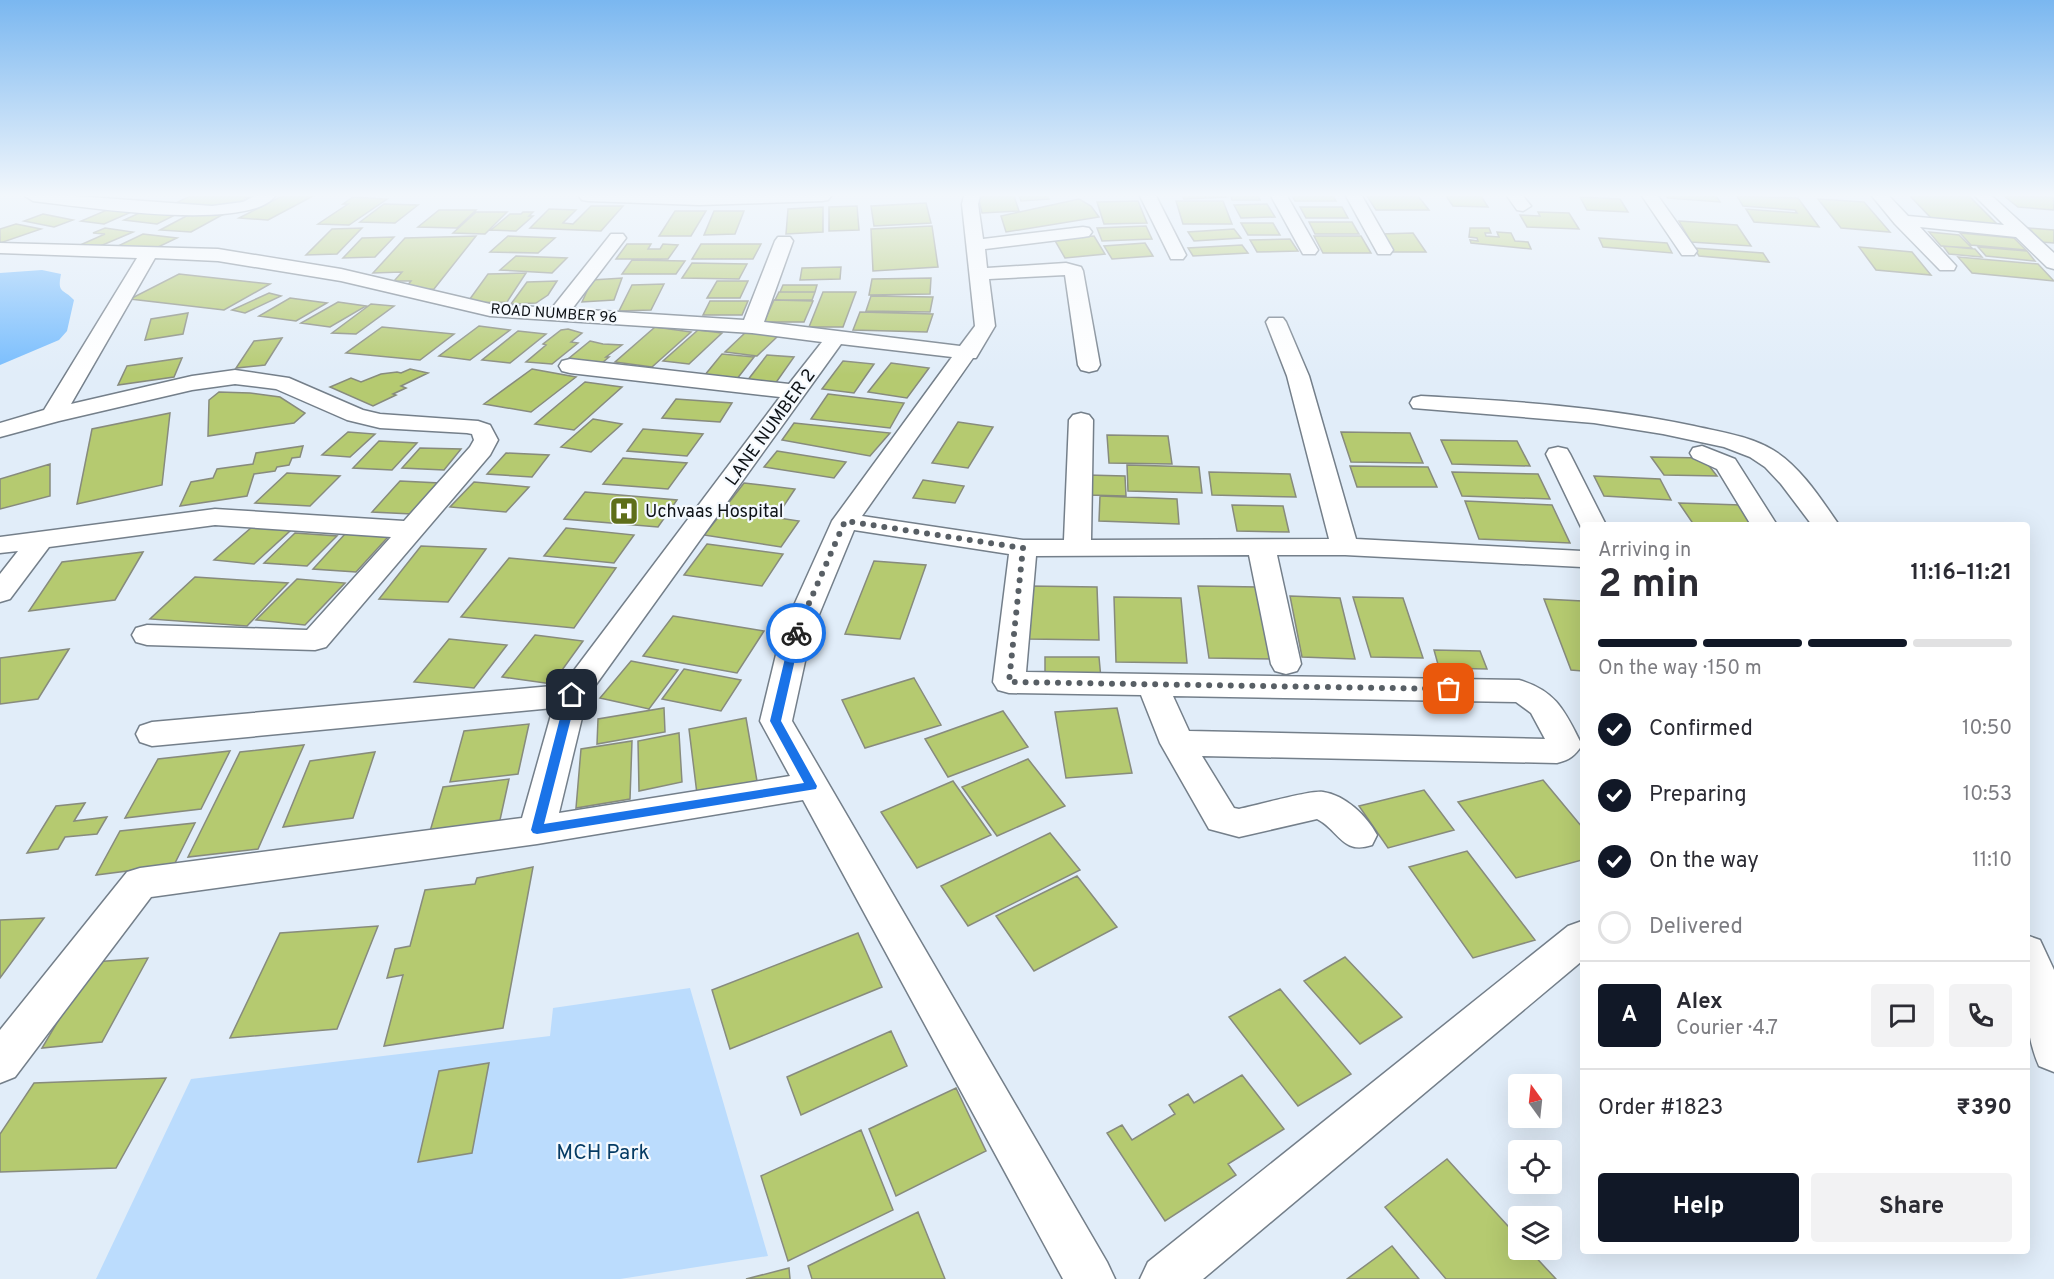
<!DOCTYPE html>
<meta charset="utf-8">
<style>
body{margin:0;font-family:Overpass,sans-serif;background:#f2f2f3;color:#2b2b33;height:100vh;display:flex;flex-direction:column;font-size:22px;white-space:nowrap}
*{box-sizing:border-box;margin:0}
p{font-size:20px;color:#7c7c81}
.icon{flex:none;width:33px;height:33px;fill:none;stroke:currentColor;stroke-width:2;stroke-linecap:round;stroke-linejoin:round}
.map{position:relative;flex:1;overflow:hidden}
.drawer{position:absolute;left:1580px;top:522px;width:450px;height:732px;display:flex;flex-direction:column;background:#fff;border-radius:6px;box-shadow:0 6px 24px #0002}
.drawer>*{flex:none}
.needle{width:39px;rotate:345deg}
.fabs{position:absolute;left:1508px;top:1074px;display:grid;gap:12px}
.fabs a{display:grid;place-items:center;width:54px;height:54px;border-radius:6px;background:#fff;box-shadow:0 6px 24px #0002;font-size:30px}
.pin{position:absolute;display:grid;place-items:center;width:51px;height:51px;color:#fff;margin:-26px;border-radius:12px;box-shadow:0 3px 9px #0006}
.courier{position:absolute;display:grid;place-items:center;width:60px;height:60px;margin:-30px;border:4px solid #1a73e8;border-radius:50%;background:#fff;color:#222;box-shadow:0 2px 8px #0007}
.summary em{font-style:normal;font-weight:700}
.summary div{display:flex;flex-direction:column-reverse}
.summary{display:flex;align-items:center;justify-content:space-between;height:102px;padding:0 18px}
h1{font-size:39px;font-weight:700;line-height:45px}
.bar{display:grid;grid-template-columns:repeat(4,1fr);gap:9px 6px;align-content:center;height:72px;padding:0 18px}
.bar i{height:8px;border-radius:4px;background:#e1e1e2}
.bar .selected{background:#111827}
.bar p{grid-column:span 4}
.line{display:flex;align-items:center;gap:15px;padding:0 18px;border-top:2px solid #e1e1e2}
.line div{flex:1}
.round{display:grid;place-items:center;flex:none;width:63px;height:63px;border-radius:6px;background:#f2f2f3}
ol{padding:0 18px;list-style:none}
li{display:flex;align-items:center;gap:18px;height:66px}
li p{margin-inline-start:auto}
li .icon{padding:6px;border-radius:50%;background:#111827;color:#fff;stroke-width:4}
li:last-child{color:#7c7c81}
li i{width:33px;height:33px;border:3px solid #e1e1e2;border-radius:50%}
.cta{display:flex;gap:12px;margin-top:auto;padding:12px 18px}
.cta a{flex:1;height:69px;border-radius:6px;background:#111827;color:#fff;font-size:24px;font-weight:700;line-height:69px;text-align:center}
.cta a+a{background:#f2f2f3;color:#2b2b33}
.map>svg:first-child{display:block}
</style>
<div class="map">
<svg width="2054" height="1279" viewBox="0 0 2054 1279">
<rect width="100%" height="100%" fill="#e1edf9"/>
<path fill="#bbdcfd" d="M690,988L768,1256L620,1279H96L191,1079L550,1036L553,1008Z"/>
<path fill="#76bcfd" d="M42,270L61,274C57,294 63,288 74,300L67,331L59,340L0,365V273Z"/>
<path fill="#b5ca70" stroke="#878b7d" stroke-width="1.5" d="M199,196H245L243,197H250L230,207L176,203L188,197Z
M282,196H313L268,220L239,218Z
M978,196H1014L1019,211L982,213Z
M1019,196H1047L1049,199L1021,201Z
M1182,196H1226L1227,197L1184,199Z
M1231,196H1258L1260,200H1232Z
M1292,196H1333L1336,201H1295Z
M1367,196H1418L1429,210H1376Z
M1446,196H1481L1488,207L1453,206Z
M1666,196H1716L1720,202L1668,198Z
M1737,196L1798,198L1819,227L1754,222L1746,209L1797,213L1795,210L1743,206Z
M1910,196H1969L2000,227L1932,219Z
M2004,196L2052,197L2054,199V210L2018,207Z
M353,197L387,199L349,225L318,224L348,204H343Z
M1580,197L1620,199L1628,212L1587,210Z
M1079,199L1091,206L1099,217L1006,232L1001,216Z
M1818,199L1864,202L1890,232L1841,228Z
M1138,201L1147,223L1104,224L1097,202Z
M1176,201H1223L1232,224H1183Z
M926,203L931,223L874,226L871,206Z
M384,204L418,205L395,223L360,222Z
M1267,204L1275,217L1241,218L1234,205Z
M591,206H623L601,231L530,228L549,209L576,210L563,223L573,224Z
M857,206L859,230L829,231V207Z
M114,207L136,210L104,224L81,221Z
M823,207V232L786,234L788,209Z
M1300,207H1342L1348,218H1306Z
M148,209L181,212L157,224L124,220Z
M439,210H476L457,228L418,227Z
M675,211H706L691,236H659Z
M714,211H744L735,234L704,235Z
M476,212H507L485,234L453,233Z
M523,212H533L529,216H533L516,231L491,230L510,214H521Z
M1538,212L1569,213L1579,229L1527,227L1520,215L1540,216Z
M192,213L222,215L191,232L160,230Z
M43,214L73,220L54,227L24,221Z
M1679,221L1737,225L1751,246L1691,242Z
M1309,222H1352L1359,234H1315Z
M1241,223H1273L1280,235H1248Z
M16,224L41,229L0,243V229Z
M932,226L938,267L873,271L871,229Z
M1146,226L1152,239L1102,241L1097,228Z
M105,228L133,232L98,247L80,245L105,234L93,233Z
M362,228L337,254L306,255L332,229Z
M1470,228H1489L1491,233H1485L1486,236L1499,237L1497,232L1511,233L1515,241L1528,242L1531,249L1471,243L1470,240L1478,241L1477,238L1469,237Z
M2029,228L2054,230V243L2042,242Z
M1234,229L1241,238L1194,241L1188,232Z
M1929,232L1959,235L1972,248L1941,246Z
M1413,233L1426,252H1393L1380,234Z
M1960,233L2014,238L2026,250L1971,245Z
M143,234L177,238L154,249L120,245Z
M476,236L434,289L412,290L406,287L411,281H394L402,272L373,273L405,238Z
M508,236L555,238L538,253L490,252Z
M1094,236L1105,254L1065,258L1054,239Z
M1314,236H1361L1371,253H1323Z
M394,237L375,257L343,258L362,238Z
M1599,238L1667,243L1672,253L1603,247Z
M1290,239L1298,251L1257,252L1250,240Z
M1145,243L1153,256L1112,259L1104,246Z
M627,244H651L648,249H660L663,244L678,245L668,259H616Z
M701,244H761L753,259H692Z
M1242,245L1248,253L1193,256L1188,248Z
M1943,246L1975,249L1982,257L1949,254Z
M1859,247L1912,252L1931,275L1876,270Z
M1978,247L2027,251L2035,261L1986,256Z
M1694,248L1763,253L1769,262L1699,256Z
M516,256L567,258L552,273L500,270Z
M1958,257L2038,264L2054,281L1972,273Z
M632,260L685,261L676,274H622Z
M692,263L747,264L739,279L682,278Z
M841,267L840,279L800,280L802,268Z
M526,273L507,302L467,303L488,274Z
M179,274L270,284L224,310L130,299Z
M622,278L614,300L582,302L592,280Z
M931,278L930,294L869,295L872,279Z
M557,281L548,295L536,303L511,304L527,282Z
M717,281H748L740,298H707Z
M664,284L651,310L619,311L632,285Z
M783,285H817L815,292H780Z
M779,292H815L812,300H775Z
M823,292H856L843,327H809Z
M269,293L281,296L245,313L232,310Z
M871,296L933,297L930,312L866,311Z
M290,298L327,303L296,321L259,316Z
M774,300L813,301L804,322H764Z
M710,301H748L742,315H703Z
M338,302L366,306L330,327L301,323Z
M371,304L394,306L356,334L332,333Z
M860,312L933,314L927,332L853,330Z
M188,313L183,334L145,340L151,319Z
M479,326L510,330L470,360L439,356Z
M382,327L454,334L420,360L346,353Z
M655,327L691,332L652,367L615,362Z
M568,329L582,333L571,342L578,343L552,364L526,362L546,345L543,344L561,330Z
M698,330L722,333L689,364L663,361Z
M518,331L546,334L510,363L482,360Z
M747,331L778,336L757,356L725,352Z
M282,338L265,365L236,368L254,341Z
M590,341L603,344L622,345L606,357H609L602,363L568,359Z
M722,354L754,357L733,384L700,381Z
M767,355L794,357L775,384L747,381Z
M182,358L174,377L118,385L127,366Z
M843,361L874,364L854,393L822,389Z
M891,363L929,368L907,398L868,392Z
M410,369L428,373L401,386L406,388L393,394L396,395L373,406L330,387L351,378L361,382L381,374L397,372L401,373Z
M532,369L576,377L531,412L484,404Z
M585,382L622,387L574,430L535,424Z
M219,392L250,393L280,397L305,413L294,423L208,436L209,400Z
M828,394L904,403L890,428L811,419Z
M676,399L732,403L720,422L662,418Z
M170,413L162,485L77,504L92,429Z
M593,419L622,424L591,452L561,447Z
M958,422L993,427L968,468L932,463Z
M794,423L890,433L870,456L782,440Z
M643,429L703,434L687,456L627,451Z
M348,432L375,434L350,457L322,455Z
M1341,432L1410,433L1423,463L1351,462Z
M1107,435L1168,436L1172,464L1109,463Z
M1441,440L1517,441L1530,466L1452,464Z
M379,441L417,443L392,470L353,468Z
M303,446L300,457L292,458L289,465L277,467L275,471L254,474L247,496L180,506L191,482L213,478L217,469L253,464L256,453Z
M420,448L461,449L444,470L402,468Z
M777,451L846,462L834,478L764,467Z
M506,453L549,455L532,477L487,474Z
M1651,457L1703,458L1717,476L1664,475Z
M623,458L687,463L668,489L603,484Z
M50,464V496L0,509V479Z
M1127,465L1199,467L1202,493L1128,491Z
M1350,466L1428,467L1437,487H1357Z
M1209,472L1290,474L1296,497L1212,495Z
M1452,472L1538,474L1550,499L1462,496Z
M287,473L340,476L310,506L255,503Z
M1087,475L1125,476L1126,496L1087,495Z
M1594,476L1660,479L1671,500L1604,496Z
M923,480L964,486L955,503L913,498Z
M400,481L439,483L412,514L372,512Z
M474,482L529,487L506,512L450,507Z
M744,483L770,486L795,489L779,513L727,505Z
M585,492L677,500L658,527L564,519Z
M1100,496L1177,499L1179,524L1099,521Z
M1465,501L1552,505L1570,543L1479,539Z
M1679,503L1741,505L1756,525H1694Z
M1232,505L1283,506L1289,532L1237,531Z
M724,510L799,521L781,547L704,535Z
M252,527L291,530L254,564L214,560Z
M566,528L634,535L614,563L544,556Z
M295,533L337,536L307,566L264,563Z
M345,534L388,537L356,572L313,569Z
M707,544L783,554L762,586L684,575Z
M421,546L486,549L448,602L379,599Z
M143,552L115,600L29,611L62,562Z
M509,558L616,568L574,628L461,617Z
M874,561L926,565L900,639L845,634Z
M195,577L288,583L247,626L150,619Z
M297,579L345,583L305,625L256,620Z
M1029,586L1097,587L1099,640L1028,639Z
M1198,586L1258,587L1273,659L1209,658Z
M1290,596L1340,598L1355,659L1302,657Z
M1114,597L1181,598L1187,663L1116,662Z
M1353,597L1403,598L1423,658L1371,657Z
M1544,599L1582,601V671L1571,670Z
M673,616L764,631L737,673L643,656Z
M535,635L583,641L552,684L502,677Z
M449,639L507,645L474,688L414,682Z
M69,649L38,699L0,704V658Z
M1434,650L1480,651L1487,669L1439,668Z
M1045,657H1099L1101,679H1045Z
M631,661L678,670L649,709L600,698Z
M684,669L741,680L721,711L662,699Z
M914,678L941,725L865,748L842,700Z
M664,708L665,732L597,744L598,719Z
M1117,708L1132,773L1066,778L1055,712Z
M1003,711L1028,747L948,777L925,739Z
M746,718L757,781L697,794L689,729Z
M529,724L518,774L450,782L464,731Z
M679,733L682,782L639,791L638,741Z
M632,741L630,799L576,808L581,749Z
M304,745L258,849L188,857L240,752Z
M230,751L201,809L125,818L158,759Z
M375,752L353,818L283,827L310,761Z
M1028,759L1065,806L997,836L962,787Z
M509,779L498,829L428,838L443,787Z
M1543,780L1582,827V860L1516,878L1458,802Z
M953,781L991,835L917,868L881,812Z
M1424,790L1454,830L1388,848L1359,806Z
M85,803L74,821L107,817L97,834L65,837L58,849L27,853L56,806Z
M195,823L174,865L96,875L120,831Z
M1050,833L1080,870L968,926L941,886Z
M1467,851L1535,940L1473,958L1409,867Z
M533,867L503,1028L384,1046L403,975L387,978L395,949L410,946L425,890L475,884L477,878Z
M1077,876L1117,927L1034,971L996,916Z
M44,918L0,978V920Z
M378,926L337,1029L230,1038L280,933Z
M858,933L882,987L730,1049L712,990Z
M1345,957L1402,1017L1360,1044L1304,981Z
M148,958L102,1042L42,1048L93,962Z
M1280,989L1351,1074L1298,1106L1229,1017Z
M891,1031L907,1066L801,1115L787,1077Z
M489,1063L472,1153L418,1162L439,1071Z
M1242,1075L1284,1129L1228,1164L1236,1175L1165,1221L1107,1133L1122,1125L1132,1140L1175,1114L1169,1105L1188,1094L1194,1103Z
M166,1078L116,1168L0,1172V1134L34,1083Z
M956,1088L986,1151L896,1196L869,1129Z
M861,1130L893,1210L788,1261L761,1176Z
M1447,1159L1518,1237V1250H1529L1556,1279H1446L1385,1207Z
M918,1212L945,1279H812L808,1266Z
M1392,1246L1419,1279H1347Z
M789,1268L790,1279H746Z"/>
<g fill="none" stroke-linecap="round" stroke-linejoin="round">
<g stroke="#747f8a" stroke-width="3">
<path id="minor" d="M25,196H75L212,206L243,202L255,196H275C248,233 78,206 33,201Z
M964,196H980L978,204L983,239L1083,227L1089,228L1092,232L1089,236L1083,237L985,249L987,268L1066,263L1081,267L1083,271L1100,365L1097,370L1089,372L1081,370L1078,365L1065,275L989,279L995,326L976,358H973L862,516L1023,540H1064L1069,420L1073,415L1081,413L1089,415L1093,420L1091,540L1329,539L1287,376L1266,322L1269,318H1283L1286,322L1309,376L1356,539L1582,551V567L1345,555H1277L1301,664L1297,671L1286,674L1275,671L1271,664L1249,555L1036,556L1026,672L1519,680C1557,691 1565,712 1582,745C1575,756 1569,760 1557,763L1202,756L1234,808L1239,809C1255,806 1310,790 1323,792C1345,795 1367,816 1377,835L1372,845C1342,855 1340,831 1317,819L1239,837L1209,829L1160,743L1141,695L1009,693L998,690L993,682L1009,554L854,530L811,634L792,721L1107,1262L1115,1279H1063L803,800L537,844L151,897L15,1077L0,1083V1030L127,872L140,868L522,818L553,708L152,746L140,742L136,734L140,726L152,722L563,685L780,397L570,373L562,371L559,366L562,361L570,359L789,384L822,342L752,333L490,316L341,281L218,261L155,258L71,404L192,376L235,370L289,378L363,410L380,414L478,421L490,425L498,440L490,455L326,647L315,650L147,645L136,642L132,635L136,628L147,625L307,630L391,537L215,525L49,547L10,599L0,602V574L18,551L0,553V537L215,509L404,521L470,447L474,440L472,434L467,433L380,428L347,420L276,389L235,384L192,390L59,421L0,437V423L44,410L137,258L0,253V243L218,249L341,269L490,304L552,308L611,234H623L626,238L572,309L744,320L775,241L778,237H790L793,241L764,322L960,346L975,326L962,204ZM841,344L952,357L832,521L781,634L760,721L790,776L559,813L587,697ZM1173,696L1516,702L1531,713L1545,739L1189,731Z
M1140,196H1156L1186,255L1183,259H1171Z
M1271,196H1287L1318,250L1315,254H1303Z
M1346,196H1362L1393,250L1390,254H1378Z
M1507,196H1523L1531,206L1523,211L1517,210Z
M1642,196H1658L1697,251L1694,255H1682Z
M1872,196H1889L1908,216L2004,225L1975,196H1992L2054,253V269L2047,267L2016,237L1920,227L1956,266L1954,270H1940L1895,224Z
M1421,396C1513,401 1604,407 1694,426C1720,432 1750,436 1773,450C1800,466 1821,499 1839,525H1812L1781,484L1765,467L1750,457L1724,447L1663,434L1594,423L1413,408L1410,403L1413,398Z
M1702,446L1735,459L1777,525H1751L1717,469L1693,458L1690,453L1693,448Z
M1558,447L1567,449L1570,454L1606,525H1582V529L1580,525L1546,454L1549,449Z
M1582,921V961L1203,1279H1140L1148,1262L1568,926Z
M2026,935L2040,940L2054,970V1072L2039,1066C2021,1025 2026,979 2026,935Z"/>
</g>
<g stroke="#747f8a" stroke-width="3">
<path id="major" d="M579,196H831L828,200L822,201L699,205L588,201L582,200Z"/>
</g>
<use href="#minor" fill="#fff" fill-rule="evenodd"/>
<use href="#major" fill="#fff" fill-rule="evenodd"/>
</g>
<linearGradient id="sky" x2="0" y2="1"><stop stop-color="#7ab7f0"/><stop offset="0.52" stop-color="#f2f7fc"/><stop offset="1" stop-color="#f2f7fc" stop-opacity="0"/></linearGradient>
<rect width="2054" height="375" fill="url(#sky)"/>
<path fill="#1a73e8" d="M796,630L801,633L781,721L817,786L816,789L537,834L533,833L531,830L566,695L572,692L577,695L544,824L804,783L770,721L791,633Z"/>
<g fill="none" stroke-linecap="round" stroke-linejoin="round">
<path stroke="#585f65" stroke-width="6" stroke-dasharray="0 10.8" d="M796,633L845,521L1023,548L1009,682L1449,689"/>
</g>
<defs>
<g id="hospital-square" transform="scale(1.5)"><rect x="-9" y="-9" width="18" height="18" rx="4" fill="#5e6e1a" stroke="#f4f9fe"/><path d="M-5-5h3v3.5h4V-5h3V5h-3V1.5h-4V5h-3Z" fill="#fff"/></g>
</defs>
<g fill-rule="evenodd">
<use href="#hospital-square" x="624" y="511"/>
</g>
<g text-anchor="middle" stroke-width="4.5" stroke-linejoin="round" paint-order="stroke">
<g font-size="15" fill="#0e1216" stroke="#f4f9fe">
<text transform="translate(554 313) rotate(4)" y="5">ROAD NUMBER 96</text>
</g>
<g font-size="18" fill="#0e1216" stroke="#f4f9fe">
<text transform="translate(770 427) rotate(-54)" y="6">LANE NUMBER 2</text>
</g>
<g font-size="18" fill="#0e1216" stroke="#f4f9fe" text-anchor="start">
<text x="645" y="517">Uchvaas Hospital</text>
</g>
<g font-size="21" fill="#053b64" stroke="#f4f9fe">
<text x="603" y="1159">MCH Park</text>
</g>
</g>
</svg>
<div class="fabs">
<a><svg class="needle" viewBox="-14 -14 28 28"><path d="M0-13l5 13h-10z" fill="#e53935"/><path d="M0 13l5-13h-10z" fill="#7c7c81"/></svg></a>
<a><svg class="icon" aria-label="locate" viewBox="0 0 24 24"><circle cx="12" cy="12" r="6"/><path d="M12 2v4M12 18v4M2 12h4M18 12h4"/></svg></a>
<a><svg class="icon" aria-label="layers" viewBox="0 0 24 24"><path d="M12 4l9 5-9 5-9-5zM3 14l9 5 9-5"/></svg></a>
</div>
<div class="pin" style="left:1449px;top:689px;background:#ea580c"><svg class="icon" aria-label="bag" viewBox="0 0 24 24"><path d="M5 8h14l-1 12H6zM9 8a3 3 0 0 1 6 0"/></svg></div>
<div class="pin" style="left:572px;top:695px;background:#1f2937"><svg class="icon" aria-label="home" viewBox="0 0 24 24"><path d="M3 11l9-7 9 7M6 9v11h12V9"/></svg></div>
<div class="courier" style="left:796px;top:633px"><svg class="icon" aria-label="bike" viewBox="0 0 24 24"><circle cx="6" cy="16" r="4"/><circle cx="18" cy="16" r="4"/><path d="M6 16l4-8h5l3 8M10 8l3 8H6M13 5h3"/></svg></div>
<section class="drawer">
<div class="summary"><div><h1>2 min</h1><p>Arriving in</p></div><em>11:16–11:21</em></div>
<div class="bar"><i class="selected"></i><i class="selected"></i><i class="selected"></i><i></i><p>On the way · 150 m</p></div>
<ol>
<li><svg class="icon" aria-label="check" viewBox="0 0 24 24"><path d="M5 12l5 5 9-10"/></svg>Confirmed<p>10:50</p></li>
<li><svg class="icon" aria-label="check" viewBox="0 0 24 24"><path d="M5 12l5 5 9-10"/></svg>Preparing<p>10:53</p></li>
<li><svg class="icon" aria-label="check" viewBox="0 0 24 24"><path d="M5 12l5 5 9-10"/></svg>On the way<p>11:10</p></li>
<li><i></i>Delivered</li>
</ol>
<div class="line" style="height:108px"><b class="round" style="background:#111827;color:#fff">A</b><div><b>Alex</b><p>Courier · 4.7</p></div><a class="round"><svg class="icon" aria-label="chat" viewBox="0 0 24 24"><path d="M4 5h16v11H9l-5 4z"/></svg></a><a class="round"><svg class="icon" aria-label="phone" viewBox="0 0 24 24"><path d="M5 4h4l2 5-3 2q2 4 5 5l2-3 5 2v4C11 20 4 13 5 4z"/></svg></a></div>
<div class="line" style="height:78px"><div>Order #1823</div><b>₹390</b></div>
<div class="cta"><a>Help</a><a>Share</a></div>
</section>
</div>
